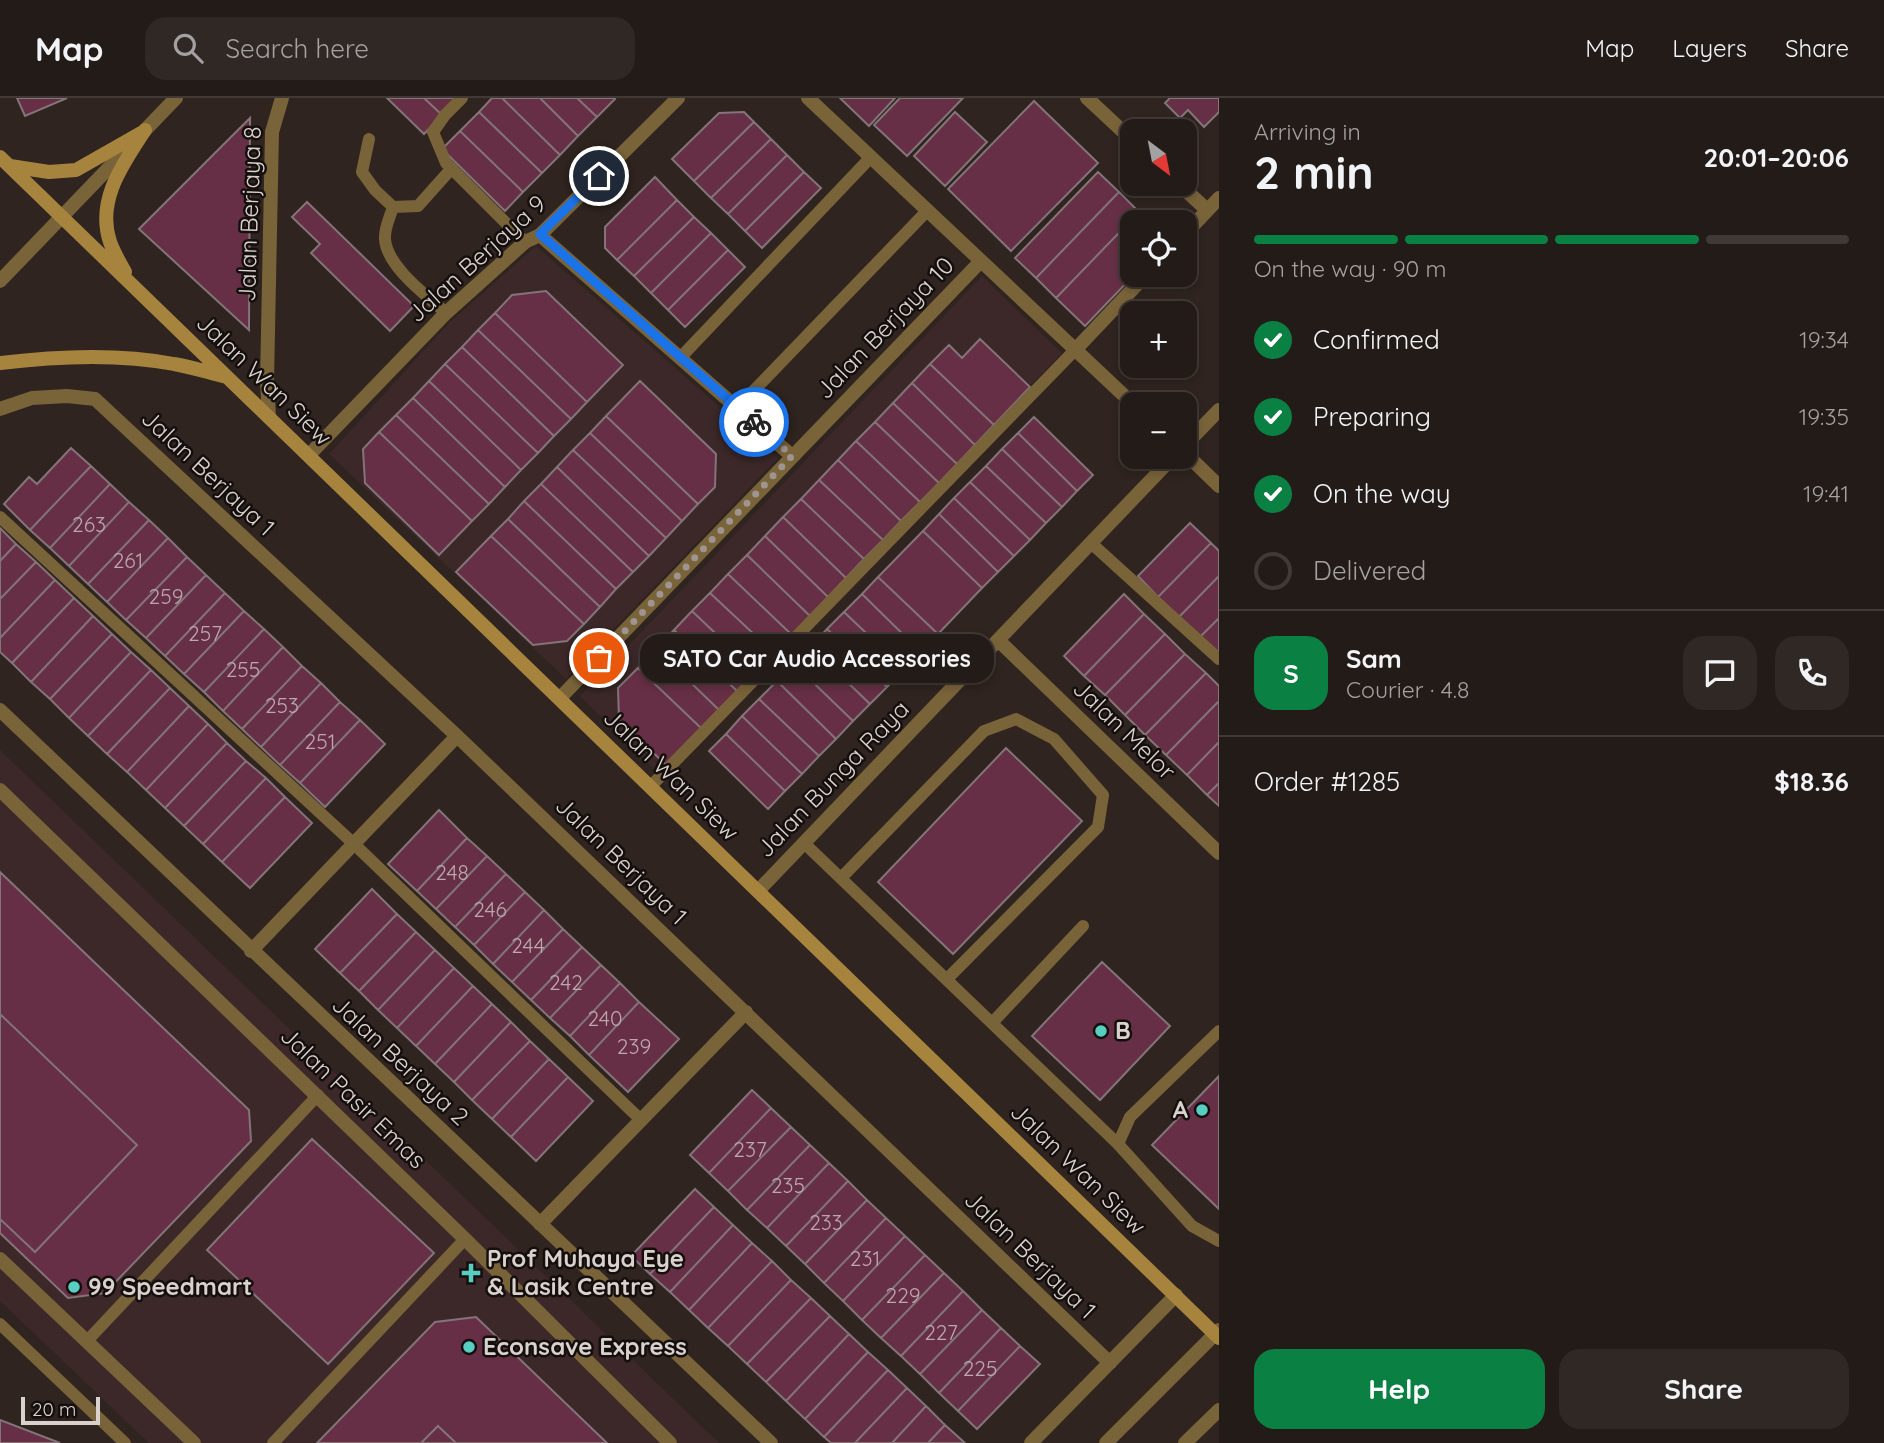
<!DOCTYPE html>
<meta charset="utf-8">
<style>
body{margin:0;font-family:Quicksand,sans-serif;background:#2f2824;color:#f1f3f6;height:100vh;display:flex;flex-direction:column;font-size:26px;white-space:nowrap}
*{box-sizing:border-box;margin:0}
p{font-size:23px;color:#a3a1a1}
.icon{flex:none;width:38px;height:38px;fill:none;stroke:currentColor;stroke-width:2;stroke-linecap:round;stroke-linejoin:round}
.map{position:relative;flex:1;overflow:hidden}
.drawer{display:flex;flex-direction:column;background:#231b17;width:665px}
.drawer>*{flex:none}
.needle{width:46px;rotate:148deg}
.buttons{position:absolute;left:1120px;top:21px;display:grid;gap:14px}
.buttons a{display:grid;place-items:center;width:77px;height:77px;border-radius:14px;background:#231b17;box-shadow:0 4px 10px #0003,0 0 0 2px #403936;font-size:35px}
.scale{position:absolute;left:21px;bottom:18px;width:79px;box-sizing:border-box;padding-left:7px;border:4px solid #d9d1ce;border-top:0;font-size:19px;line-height:24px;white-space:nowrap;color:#d9d1ce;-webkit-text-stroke:5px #140f0d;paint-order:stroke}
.pin{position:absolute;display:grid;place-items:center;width:60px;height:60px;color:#fff;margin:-30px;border:4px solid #fff;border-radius:50%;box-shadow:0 2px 7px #0007}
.courier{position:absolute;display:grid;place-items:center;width:70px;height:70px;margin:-35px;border:5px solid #1a73e8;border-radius:50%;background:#fff;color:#222;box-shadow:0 2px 9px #0007}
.bubble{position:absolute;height:49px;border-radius:21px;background:#231b17;box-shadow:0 4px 10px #0003,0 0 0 2px #403936;font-size:23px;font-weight:800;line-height:49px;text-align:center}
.summary em{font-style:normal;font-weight:800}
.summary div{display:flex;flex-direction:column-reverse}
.summary{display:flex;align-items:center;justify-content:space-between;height:119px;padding:0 35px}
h1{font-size:46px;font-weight:800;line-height:52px}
.bar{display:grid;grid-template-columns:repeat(4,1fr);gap:10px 7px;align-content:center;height:84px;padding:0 35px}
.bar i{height:9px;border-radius:5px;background:#403936}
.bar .on{background:#0b8043}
.bar p{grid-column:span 4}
.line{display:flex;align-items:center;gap:18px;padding:0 35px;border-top:2px solid #403936}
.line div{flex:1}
.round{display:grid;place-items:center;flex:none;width:74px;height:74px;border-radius:21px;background:#2f2824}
ol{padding:0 35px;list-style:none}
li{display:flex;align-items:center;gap:21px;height:77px}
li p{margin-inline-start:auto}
li .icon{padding:7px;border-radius:50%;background:#0b8043;color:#fff;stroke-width:4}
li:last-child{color:#a3a1a1}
li i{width:38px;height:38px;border:4px solid #403936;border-radius:50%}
.cta{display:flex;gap:14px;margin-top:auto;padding:14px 35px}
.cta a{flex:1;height:80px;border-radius:21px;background:#0b8043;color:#fff;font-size:28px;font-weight:800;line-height:80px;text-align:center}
.cta a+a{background:#2f2824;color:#f1f3f6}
header{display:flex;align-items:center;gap:42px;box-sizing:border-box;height:98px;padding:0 35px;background:#231b17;border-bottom:2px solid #403936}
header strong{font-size:33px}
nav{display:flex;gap:38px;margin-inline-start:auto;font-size:24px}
.search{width:490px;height:63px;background:#2f2824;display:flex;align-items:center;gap:18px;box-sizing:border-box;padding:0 24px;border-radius:21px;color:#a3a1a1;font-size:26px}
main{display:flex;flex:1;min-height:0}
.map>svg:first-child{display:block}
</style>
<header>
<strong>Map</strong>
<div class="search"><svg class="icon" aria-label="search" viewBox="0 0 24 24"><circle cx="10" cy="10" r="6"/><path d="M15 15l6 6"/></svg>Search here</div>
<nav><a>Map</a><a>Layers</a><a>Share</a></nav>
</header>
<main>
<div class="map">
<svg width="1219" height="1345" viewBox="0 0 1219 1345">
<rect width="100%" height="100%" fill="#2f241f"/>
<path fill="#3c2829" d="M536,148L778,360L566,581L329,356L450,224Z
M982,178L1062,255L656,673L580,598Z
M0,652L719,1345H149L0,1203Z"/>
<path fill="#662f45" stroke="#827478" stroke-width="2" d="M17,0H67L25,18Z
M387,0H424L442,17L424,36Z
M424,0H458L442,17Z
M492,0H502L560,57L542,75L479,14Z
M502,0H540L578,38L560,57Z
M540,0H577L597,19L578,38Z
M577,0H614L615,1L597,19Z
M840,0H895L869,28Z
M900,0H963L907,58L874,27Z
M1170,0H1219V14L1204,29L1188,12L1180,20L1165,5Z
M1034,3L1098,65L1011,153L948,91Z
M479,14L542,75L523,94L460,33Z
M744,14L754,24L694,83L672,61L719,15Z
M955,14L987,44L945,88L914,58Z
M250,20L249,232L139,131Z
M754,24L771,41L711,100L694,83Z
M460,33L523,94L505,113L442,51Z
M771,41L787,57L728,116L711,100Z
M787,57L804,74L745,133L728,116Z
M804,74L821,90L762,150L745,133Z
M1098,74L1119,94L1036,180L1015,160Z
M655,79L677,102L617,162L605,150V129Z
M1119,94L1139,114L1056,200L1036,180Z
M677,102L694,119L634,178L617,162Z
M307,104L414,208L390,233L311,155L320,146L292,119Z
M1139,114L1150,124H1132V177H1134L1085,228L1056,200Z
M694,119L711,135L651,195L634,178Z
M711,135L728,152L668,212L651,195Z
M728,152L745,169L685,229L668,212Z
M546,193L623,267L587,304L495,215L512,197Z
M495,215L587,304L571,321L478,232Z
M478,232L571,321L554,338L462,249Z
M980,241L1030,289L994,327L930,266L949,247L962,260Z
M462,249L554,338L538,355L445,266Z
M445,266L538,355L521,372L429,283Z
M930,266L994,327L975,347L912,285Z
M429,283L521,372L505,389L413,300Z
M640,283L716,356L715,389L698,406L606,318Z
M912,285L975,347L957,366L893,305Z
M413,300L505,389L489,406L396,317Z
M893,305L957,366L939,385L875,324Z
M396,317L489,406L472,423L379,334Z
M606,318L698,406L682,423L590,335Z
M1034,319L1093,377L1077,393L1018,335Z
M875,324L939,385L920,404L856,343Z
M379,334L472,423L439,457L365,385L363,351Z
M590,335L682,423L666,440L573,352Z
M1018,335L1077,393L1062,409L1002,351Z
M856,343L920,404L901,423L838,362Z
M71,350L91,368L30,432L4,406L29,379L37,386Z
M1002,351L1062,409L1046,425L986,368Z
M573,352L666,440L649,458L557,369Z
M838,362L901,423L883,442L819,382Z
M91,368L110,386L50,450L30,432Z
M986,368L1046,425L1030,442L970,384Z
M557,369L649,458L633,474L541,386Z
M819,382L883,442L864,461L801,401Z
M970,384L1030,442L1014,458L954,400Z
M110,386L129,404L69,468L50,450Z
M541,386L633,474L616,491L524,403Z
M954,400L1014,458L998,474L939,416Z
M801,401L864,461L846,480L783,419Z
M524,403L616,491L600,509L508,421Z
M129,404L149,422L88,486L69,468Z
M939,416L998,474L982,490L923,433Z
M783,419L846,480L828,499L765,438Z
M508,421L600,509L584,526L491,438Z
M149,422L168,440L107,504L88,486Z
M1190,425L1211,445L1158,499L1138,478Z
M0,430L16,446L0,463Z
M923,433L982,490L938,536L878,479Z
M491,438L584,526L567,543L533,547L456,474Z
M765,438L828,499L810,518L747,457Z
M168,440L187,459L126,522L107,504Z
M1211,445L1219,453V478L1179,519L1158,499Z
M16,446L36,464L0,501V463Z
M747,457L810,518L792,537L728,476Z
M187,459L206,477L146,540L126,522Z
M36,464L55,482L0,540V501Z
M728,476L792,537L774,555L710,495Z
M206,477L225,495L165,558L146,540Z
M1219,478V520L1200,539L1179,519Z
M878,479L938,536L921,554L862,496Z
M55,482L74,500L12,565L0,554V540Z
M225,495L244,513L184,576L165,558Z
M710,495L774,555L756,574L692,513Z
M862,496L921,554L904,571L844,514Z
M1124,496L1144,516L1084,578L1064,558Z
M74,500L93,518L31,584L12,565Z
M244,513L264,531L204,594L184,576Z
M692,513L756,574L737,593L674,532Z
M844,514L904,571L887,589L827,531Z
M1144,516L1165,536L1105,597L1084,578Z
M93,518L112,536L50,601L31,584Z
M1219,520V558L1200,539Z
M264,531L283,549L223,613L204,594Z
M827,531L887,589L870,606L811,549Z
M674,532L737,593L719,612L656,551Z
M112,536L131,554L69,620L50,601Z
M1165,536L1185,556L1125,617L1105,597Z
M283,549L302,568L242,631L223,613Z
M811,549L870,606L853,623L794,566Z
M656,551L719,612L701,630L638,570Z
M131,554L151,572L88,638L69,620Z
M1185,556L1206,575L1145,637L1125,617Z
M794,566L853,623L836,641L777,583Z
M302,568L321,585L261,649L242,631Z
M638,570L701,630L666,667L619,622L618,590Z
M151,572L170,590L107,656L88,638Z
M1206,575L1219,588V603L1166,657L1145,637Z
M777,583L836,641L819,658L759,601Z
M321,585L340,604L280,667L261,649Z
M170,590L189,608L127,674L107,656Z
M759,601L819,658L802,676L742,618Z
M1219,603V644L1187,677L1166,657Z
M340,604L360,622L300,685L280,667Z
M189,608L208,626L146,692L127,674Z
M742,618L802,676L785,693L726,636Z
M360,622L385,646L325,709L300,685Z
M208,626L227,645L165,710L146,692Z
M726,636L785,693L768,711L709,653Z
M1219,644V685L1207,697L1187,677Z
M227,645L246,663L184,728L165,710Z
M1006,650L1082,723L953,856L878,784Z
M246,663L266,680L203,746L184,728Z
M266,680L285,699L222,764L203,746Z
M1219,685V708L1207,697Z
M285,699L312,725L250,790L222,764Z
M439,712L467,740L417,793L388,766Z
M467,740L487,758L436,811L417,793Z
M487,758L506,776L455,829L436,811Z
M0,774L249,1012L251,1043L105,1195L68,1200L0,1135Z
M506,776L525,794L474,847L455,829Z
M372,791L397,816L340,875L315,851Z
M525,794L544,812L493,866L474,847Z
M544,812L563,831L512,884L493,866Z
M397,816L416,834L359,893L340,875Z
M563,831L582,849L531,902L512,884Z
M416,834L435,852L378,912L359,893Z
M582,849L601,867L550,920L531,902Z
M435,852L454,870L397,930L378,912Z
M1102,864L1170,928L1100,1002L1032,938Z
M601,867L620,885L570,938L550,920Z
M454,870L473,888L416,948L397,930Z
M620,885L639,904L589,957L570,938Z
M473,888L492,906L435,966L416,948Z
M639,904L679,941L628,994L589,957Z
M492,906L511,924L454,984L435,966Z
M0,916L137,1047L35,1154L0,1121Z
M511,924L530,943L472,1002L454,984Z
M530,943L549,961L492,1021L472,1002Z
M549,961L568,979L511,1039L492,1021Z
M1219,978V1111L1152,1047Z
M568,979L593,1003L536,1063L511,1039Z
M752,992L771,1010L709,1075L690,1057Z
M771,1010L791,1029L728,1093L709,1075Z
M791,1029L810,1047L747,1112L728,1093Z
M312,1041L434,1155L328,1266L207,1152Z
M810,1047L829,1065L767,1130L747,1112Z
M829,1065L848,1083L786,1148L767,1130Z
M848,1083L867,1102L805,1166L786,1148Z
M695,1091L714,1109L650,1176L631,1158Z
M867,1102L886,1120L824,1185L805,1166Z
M714,1109L733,1127L670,1194L650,1176Z
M886,1120L905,1138L843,1203L824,1185Z
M733,1127L752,1145L689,1212L670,1194Z
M905,1138L925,1157L862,1222L843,1203Z
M752,1145L772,1163L708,1230L689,1212Z
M925,1157L944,1175L881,1240L862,1222Z
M772,1163L791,1182L728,1248L708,1230Z
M944,1175L963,1193L901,1258L881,1240Z
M791,1182L811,1200L747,1266L728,1248Z
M963,1193L982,1212L920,1276L901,1258Z
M811,1200L830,1218L766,1284L747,1266Z
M982,1212L1001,1230L939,1295L920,1276Z
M830,1218L849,1236L786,1303L766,1284Z
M476,1219L607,1345H317L435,1224Z
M1001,1230L1020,1248L958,1313L939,1295Z
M849,1236L868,1254L805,1321L786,1303Z
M1020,1248L1040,1266L977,1331L958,1313Z
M868,1254L888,1272L824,1339L805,1321Z
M888,1272L907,1290L855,1345H831L824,1339Z
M907,1290L926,1308L892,1345H855Z
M926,1308L945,1327L928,1345H892Z
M0,1322L60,1345H0Z
M945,1327L965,1345H928Z
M438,1328L456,1345H421Z"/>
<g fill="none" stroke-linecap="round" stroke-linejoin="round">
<path stroke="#796339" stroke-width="12" d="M462,0L445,17L433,34L446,65L525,144
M369,41L362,74L375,92L393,109C390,119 384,131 385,141C387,169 426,197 446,215
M393,109L418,108L452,70
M681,259L871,59
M738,309L928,112
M0,419L354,746L641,1022
M1091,445L1219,561
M651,688L1075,252
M804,745L1118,1046L1192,1128L1219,1143
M841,780L984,633L1016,621L1054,641L1103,697L1098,729L947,881
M992,925L1083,828
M1118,1046L1130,1019L1219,933
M0,1226L125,1345
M87,1243L318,997
M273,1345L465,1141"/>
<path stroke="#796339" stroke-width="14" d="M808,0L1133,306
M1087,0L1132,42
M1179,86L1207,112
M1185,136L1219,100
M540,137L792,358
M0,183L176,0
M1075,252L1146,177
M0,311L32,300L67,298L95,301L457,638L1110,1265
M269,319L267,283L272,34L282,0
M1185,347L1219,312
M1185,355L1219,388
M309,357L446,215L525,144L540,137L678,0
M998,542L1219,755
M560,600L981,163
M0,612L771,1345
M0,692L465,1141L670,1345
M758,793L1173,359
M251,853L457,638
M540,1126L746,914
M0,1161L194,1345
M1031,1345L1176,1197
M1106,1345L1219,1232
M1185,1345L1219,1312"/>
<path stroke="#a7843e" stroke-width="14" d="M0,59L1219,1240
M10,68L49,74L76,72L141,35
M125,174C120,165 114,155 110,144C96,102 123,66 145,32
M0,265C57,258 117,255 174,266C192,269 210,275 227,279"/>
</g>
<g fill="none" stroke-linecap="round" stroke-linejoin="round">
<path stroke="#9e9491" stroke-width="7" stroke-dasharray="0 12.6" d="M599,560L792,358L754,324"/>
<path stroke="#1a73e8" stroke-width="9" d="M599,78L540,136L754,324"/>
</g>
<g fill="#57cec1" stroke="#140f0d" stroke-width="2.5">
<circle cx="1101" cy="933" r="7"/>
<circle cx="1202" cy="1012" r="7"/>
<path d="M467.5 1164.5h7v7h7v7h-7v7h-7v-7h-7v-7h7z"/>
<circle cx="74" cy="1189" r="7"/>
<circle cx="469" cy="1249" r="7"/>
</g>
<g text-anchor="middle" stroke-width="5" stroke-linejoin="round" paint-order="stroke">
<g font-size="21" fill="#bca8ac">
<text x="89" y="434">263</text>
<text x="128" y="470">261</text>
<text x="166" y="506">259</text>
<text x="205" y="543">257</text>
<text x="243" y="579">255</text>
<text x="282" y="615">253</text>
<text x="320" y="651">251</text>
<text x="452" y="782">248</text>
<text x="490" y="819">246</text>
<text x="528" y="855">244</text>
<text x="566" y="892">242</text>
<text x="605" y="928">240</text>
<text x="634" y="956">239</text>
<text x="750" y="1059">237</text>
<text x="788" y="1095">235</text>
<text x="826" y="1132">233</text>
<text x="865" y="1168">231</text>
<text x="903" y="1205">229</text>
<text x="941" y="1242">227</text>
<text x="980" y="1278">225</text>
</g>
<g font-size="24" fill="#d9d1ce" stroke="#140f0d">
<text transform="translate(250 116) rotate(-88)" y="8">Jalan Berjaya 8</text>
<text transform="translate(477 161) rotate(-42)" y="8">Jalan Berjaya 9</text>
<text transform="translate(885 230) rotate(-46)" y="8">Jalan Berjaya 10</text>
<text transform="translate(264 282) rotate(44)" y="8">Jalan Wan Siew</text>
<text transform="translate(208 375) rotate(43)" y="8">Jalan Berjaya 1</text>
<text transform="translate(1124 632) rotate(44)" y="8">Jalan Melor</text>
<text transform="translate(671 677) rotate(44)" y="8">Jalan Wan Siew</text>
<text transform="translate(833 681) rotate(-46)" y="8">Jalan Bunga Raya</text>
<text transform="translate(621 763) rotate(44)" y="8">Jalan Berjaya 1</text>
<text transform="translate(400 963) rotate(43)" y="8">Jalan Berjaya 2</text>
<text transform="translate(353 1000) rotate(44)" y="8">Jalan Pasir Emas</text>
<text transform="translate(1078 1071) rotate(44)" y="8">Jalan Wan Siew</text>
<text transform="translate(1030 1157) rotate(44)" y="8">Jalan Berjaya 1</text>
</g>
<g font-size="24" font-weight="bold" fill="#d9d1ce" stroke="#140f0d" text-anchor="start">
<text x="1115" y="941">B</text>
<text x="1188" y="1020" text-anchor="end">A</text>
<text x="487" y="1169">Prof Muhaya Eye<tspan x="487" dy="28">&amp; Lasik Centre</tspan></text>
<text x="88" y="1197">99 Speedmart</text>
<text x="483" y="1257">Econsave Express</text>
</g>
</g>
</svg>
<div class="buttons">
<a><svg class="needle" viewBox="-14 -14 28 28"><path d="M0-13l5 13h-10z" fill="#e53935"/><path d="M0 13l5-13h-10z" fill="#a3a1a1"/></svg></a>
<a><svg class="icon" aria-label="locate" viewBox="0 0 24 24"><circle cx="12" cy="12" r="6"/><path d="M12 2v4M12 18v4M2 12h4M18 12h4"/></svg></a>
<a>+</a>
<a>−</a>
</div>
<div class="scale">20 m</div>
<div class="pin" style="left:599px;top:560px;background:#ea580c"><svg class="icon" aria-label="bag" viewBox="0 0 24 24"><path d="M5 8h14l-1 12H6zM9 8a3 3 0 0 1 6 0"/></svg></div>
<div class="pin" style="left:599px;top:78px;background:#1f2937"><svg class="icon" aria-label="home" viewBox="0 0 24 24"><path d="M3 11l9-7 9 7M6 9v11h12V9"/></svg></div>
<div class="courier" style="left:754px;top:324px"><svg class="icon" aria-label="bike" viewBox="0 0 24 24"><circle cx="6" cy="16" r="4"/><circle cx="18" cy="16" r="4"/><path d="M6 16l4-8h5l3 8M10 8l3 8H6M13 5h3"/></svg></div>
<div class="bubble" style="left:640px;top:536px;width:354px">SATO Car Audio Accessories</div>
</div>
<section class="drawer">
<div class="summary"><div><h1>2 min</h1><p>Arriving in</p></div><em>20:01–20:06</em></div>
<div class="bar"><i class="on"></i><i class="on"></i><i class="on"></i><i></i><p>On the way · 90 m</p></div>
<ol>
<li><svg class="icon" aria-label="check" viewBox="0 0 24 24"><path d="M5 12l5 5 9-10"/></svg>Confirmed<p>19:34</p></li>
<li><svg class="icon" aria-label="check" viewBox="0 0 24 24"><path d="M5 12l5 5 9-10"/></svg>Preparing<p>19:35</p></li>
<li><svg class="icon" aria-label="check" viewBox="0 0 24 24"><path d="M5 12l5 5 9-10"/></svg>On the way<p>19:41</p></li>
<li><i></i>Delivered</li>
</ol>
<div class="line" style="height:126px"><b class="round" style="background:#0b8043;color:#fff">S</b><div><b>Sam</b><p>Courier · 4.8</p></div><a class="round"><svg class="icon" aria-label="chat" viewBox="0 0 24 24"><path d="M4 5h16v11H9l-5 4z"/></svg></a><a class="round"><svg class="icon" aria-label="phone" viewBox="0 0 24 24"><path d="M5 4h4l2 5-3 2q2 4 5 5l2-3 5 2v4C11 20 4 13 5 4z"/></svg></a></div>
<div class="line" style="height:91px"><div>Order #1285</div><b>$18.36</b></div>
<div class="cta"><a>Help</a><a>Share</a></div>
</section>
</main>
